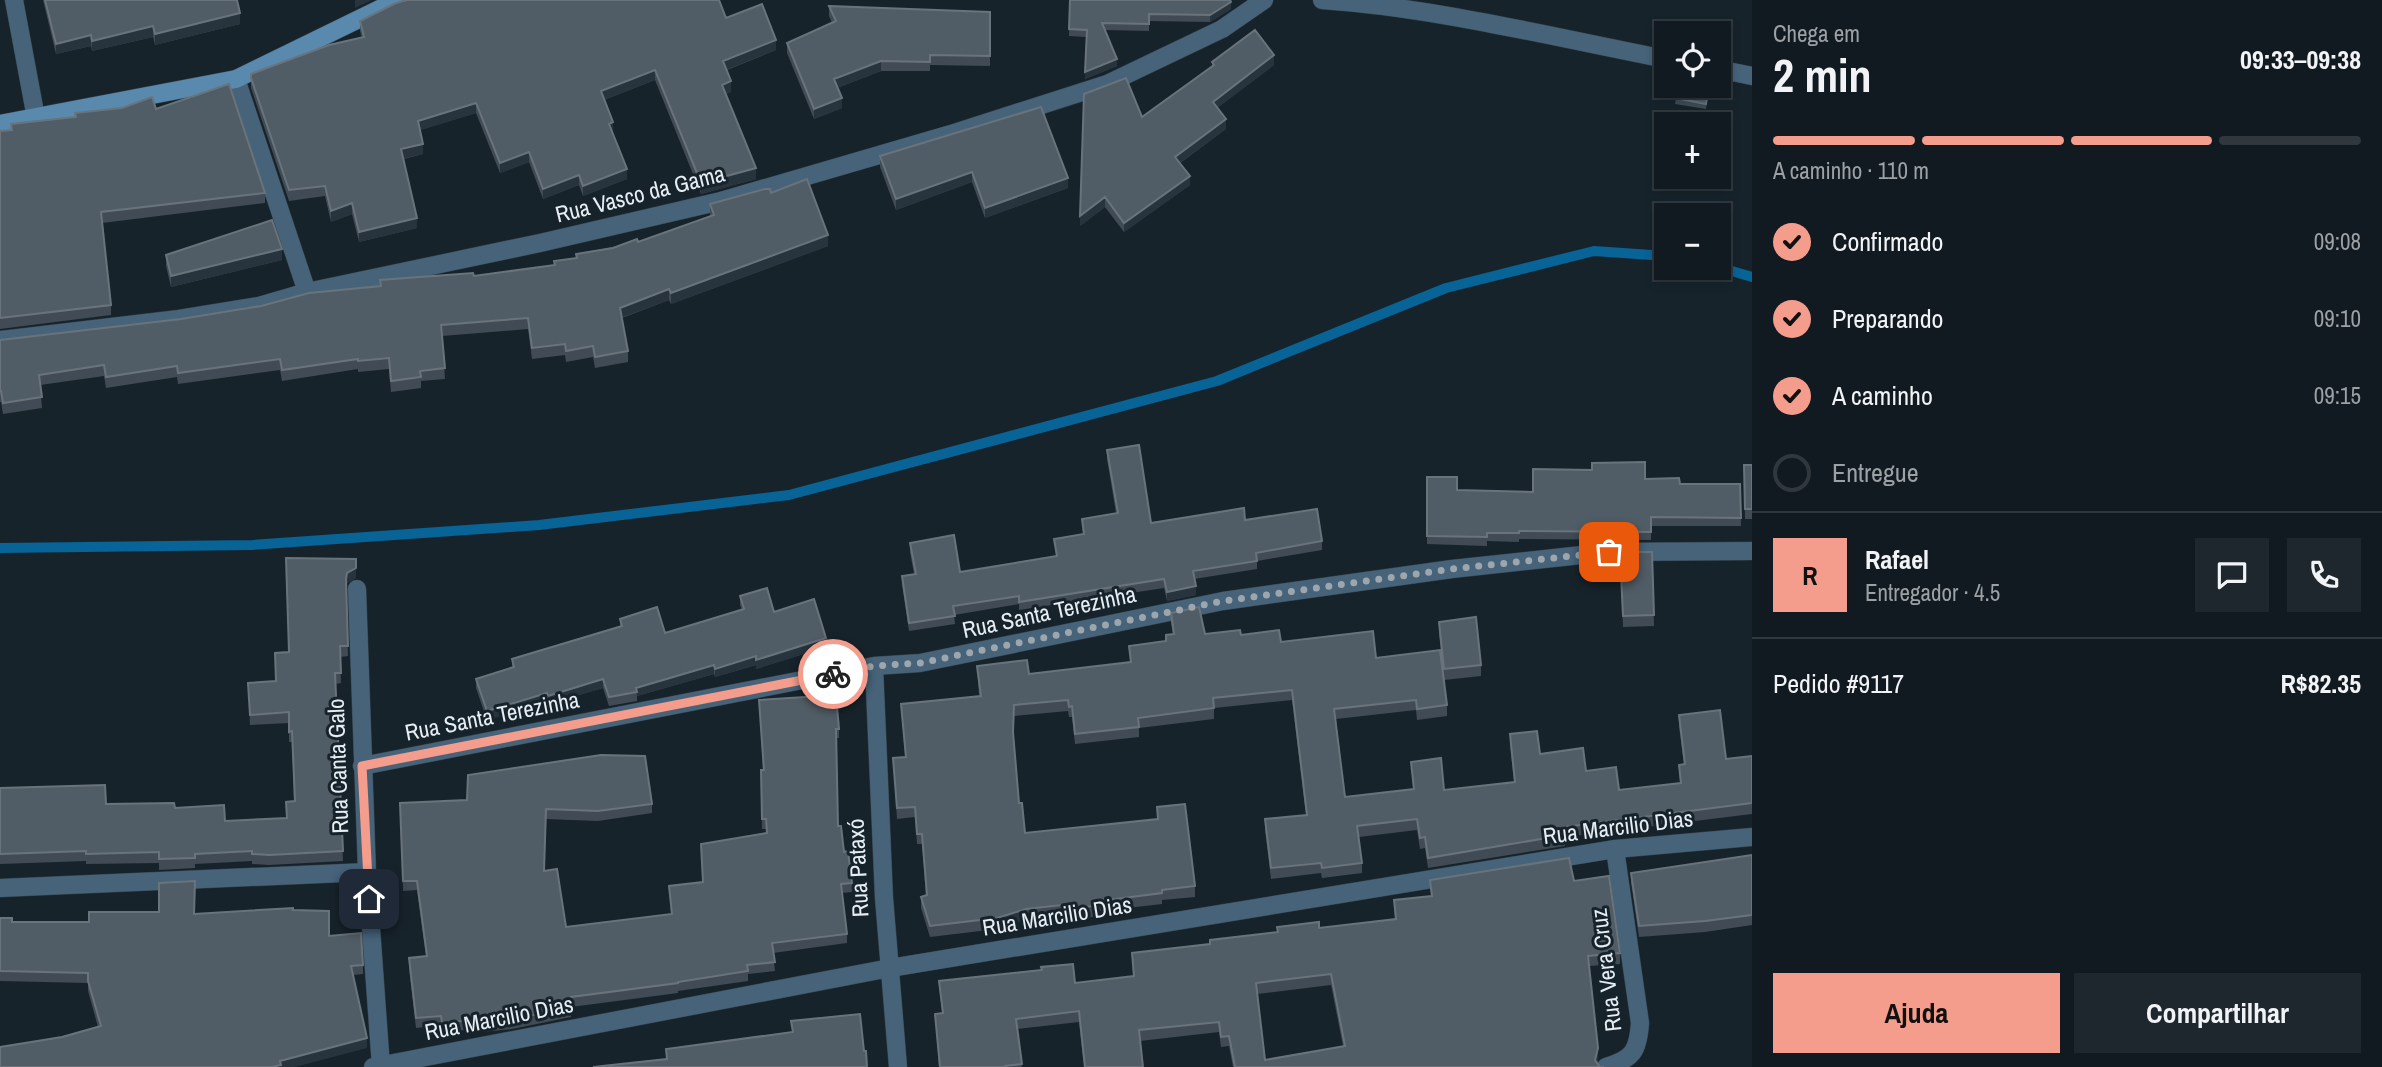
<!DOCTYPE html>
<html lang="pt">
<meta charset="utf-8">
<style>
body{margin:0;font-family:"Archivo Narrow",sans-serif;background:#1e272d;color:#f1f3f6;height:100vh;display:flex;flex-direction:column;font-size:26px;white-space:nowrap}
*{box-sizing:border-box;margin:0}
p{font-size:23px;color:#9ca1a5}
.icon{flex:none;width:38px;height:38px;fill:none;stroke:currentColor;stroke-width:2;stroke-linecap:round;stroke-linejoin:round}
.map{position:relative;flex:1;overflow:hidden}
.side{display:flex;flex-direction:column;background:#111a20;width:630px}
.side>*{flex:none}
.controls{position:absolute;left:1654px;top:21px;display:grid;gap:14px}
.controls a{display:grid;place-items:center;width:77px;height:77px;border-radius:0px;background:#111a20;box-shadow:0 4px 10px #0003,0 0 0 2px #30383e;font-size:35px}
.pin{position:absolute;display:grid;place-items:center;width:60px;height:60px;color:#fff;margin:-30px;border-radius:14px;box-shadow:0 4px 10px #0006}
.courier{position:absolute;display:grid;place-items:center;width:70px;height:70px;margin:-35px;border:5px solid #f49d8c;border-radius:50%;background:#fff;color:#222;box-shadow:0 2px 9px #0007}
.summary em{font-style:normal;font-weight:800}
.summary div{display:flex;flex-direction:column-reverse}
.summary{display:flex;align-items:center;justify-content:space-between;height:119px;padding:0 21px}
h1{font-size:46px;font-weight:800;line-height:52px}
.bar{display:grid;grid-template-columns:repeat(4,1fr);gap:10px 7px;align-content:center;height:84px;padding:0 21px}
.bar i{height:9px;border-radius:5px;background:#30383e}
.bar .active{background:#f49d8c}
.bar p{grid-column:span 4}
.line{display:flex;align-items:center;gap:18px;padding:0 21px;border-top:2px solid #30383e}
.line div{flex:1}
.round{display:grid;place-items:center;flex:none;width:74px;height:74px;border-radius:0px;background:#1e272d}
ol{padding:0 21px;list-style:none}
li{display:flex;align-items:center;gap:21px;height:77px}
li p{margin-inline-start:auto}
li .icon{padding:7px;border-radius:50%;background:#f49d8c;color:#111;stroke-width:4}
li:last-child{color:#9ca1a5}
li i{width:38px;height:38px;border:4px solid #30383e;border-radius:50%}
.button{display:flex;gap:14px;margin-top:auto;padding:14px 21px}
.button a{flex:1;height:80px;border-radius:0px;background:#f49d8c;color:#111;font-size:28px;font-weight:800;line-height:80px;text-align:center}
.button a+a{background:#1e272d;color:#f1f3f6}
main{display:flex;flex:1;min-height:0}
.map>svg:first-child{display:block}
</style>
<main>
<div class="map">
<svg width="1752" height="1067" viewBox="0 0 1752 1067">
<rect width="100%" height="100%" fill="#17232b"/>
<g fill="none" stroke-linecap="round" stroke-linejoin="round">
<path stroke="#086396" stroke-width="10" d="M1718,267L1752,277
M0,548L252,545L539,525L789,495L1217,381L1446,288L1594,251L1666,256"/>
<g stroke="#343f47" stroke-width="19">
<path id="street" d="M14,0L36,118
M1322,0C1437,8 1552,37 1666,59
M1718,69L1752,76
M236,79L307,292
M0,340L179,319L259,306L307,292L540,243L721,201L951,134L1107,84L1222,29L1264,0
M357,589L367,872L381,1067
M874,666L884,898L898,1067
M362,766L874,666L920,663L1223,601L1452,569L1609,552L1752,551
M0,888L367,872
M373,1067L890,968L1615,849L1752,837
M1606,1067C1633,1059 1638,1051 1640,1023L1615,849"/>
</g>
<g stroke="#343f47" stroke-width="19">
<path id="secondary" d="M0,124L236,79L398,0"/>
</g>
<use href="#street" stroke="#46637a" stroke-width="18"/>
<use href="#secondary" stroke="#5989ad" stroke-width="18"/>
</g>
<path fill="#404b55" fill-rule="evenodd" d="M43,0H237L240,24L155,45L153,37L92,51L91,46L56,54Z
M1070,0L1231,9L1210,22L1149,21V31L1105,30L1117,66L1085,79L1086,37L1069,36Z
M829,6L990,12V66L930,65V71H881L837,88L842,108L814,119L787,53V43L832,23L829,16Z
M726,18L776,50L727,70L731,92L726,94L756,179L701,194L655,80L604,100L613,133L627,179L583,196L579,185L543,199L529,162L500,173L476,113L420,130L423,154L404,159L417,228L359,242L352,214L331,222L325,196L289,201L251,88V78L362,38L360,31V21Z
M1212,62L1274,65L1217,108L1226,129L1180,163L1190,185L1124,232L1105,207L1080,226L1142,117L1212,66Z
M1678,86H1709L1706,109L1675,104Z
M156,109L265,193V203L102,223L111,305V315L0,329V131L11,130V124Z
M880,156L1068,188L985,218L972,182L896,210L880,167Z
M771,193L828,246L671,304L669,300L622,318L628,351V362L595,368L593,357L566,362L565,355L532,359L528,329L442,336L445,379L421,381V388L391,392L389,369L358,372V369L282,381L280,370L178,384L177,377L106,388L104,376L40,385L42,408L3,414L1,402H0V340L181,319L380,286V280L474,276L554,265L576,258V254L638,242L710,216V204Z
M166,255L282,260L171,287L166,266Z
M1107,450L1151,523L1245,520L1322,541V550L1257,561V569L1194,579L1196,595L1167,601L1164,588L1019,610V604L954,615L955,624L909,631L902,584V576L914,574L910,552V543L960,572L1056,556L1054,539L1083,534L1082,519L1116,513L1107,459Z
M1744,465H1752V519H1745Z
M1592,470L1680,484H1740L1741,526H1651V540L1519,539V542L1487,541V546L1427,544V477L1457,490L1533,492Z
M1652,552L1654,626L1623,627L1620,563Z
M356,559V578L347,583L346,588L348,656L340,657L341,683L335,684L343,861L269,865L252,864V861L195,864V868L159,870V863L86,864V861L0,864V788L106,804L175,808L225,821L286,818V802L294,801L292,742H289V723L250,725L248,683L276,681L289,652Z
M740,596L774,612L826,647L756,669V665L715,677L714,674L637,696V701L609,706L603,688L548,704L547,701L487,720L476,688V679L512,668V659L620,627V619L665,633L742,610L740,605Z
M1171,613L1205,634L1241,635L1376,658L1447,705V716L1417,720L1416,710L1336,719L1345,797L1413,789L1411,762L1444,790L1514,782L1510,745V734L1540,754L1586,771L1619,790L1680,783L1679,765H1684L1679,726V715L1726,759L1752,756V814L1565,837V846L1428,868L1425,848L1420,849L1417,830L1359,837L1362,863V873L1322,878L1321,873L1271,879L1265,830V819L1306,815L1292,700L1214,708V719L1139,728V737L1075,744L1072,717H1069L1068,711L1014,716L1013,737L1019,803L1025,833L1157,819V807L1195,886V897L1162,900V904L1093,912V917L1063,920L1062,915L1026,919L997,929L930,937L921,908V897L926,896L922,844H917L915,817L897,819L893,758L905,757L901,704L979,696L977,666L1029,674L1130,663L1129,646L1166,641V635L1173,634L1171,623Z
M1439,622L1481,665V676L1444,680L1439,633Z
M759,700L839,729V738H836L838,826L852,883V892L842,893L847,934V943L773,953L775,971L748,974V981L678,991V993L571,1007V1017L512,1029L482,1032V1028L442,1033L441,1025L416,1028L409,968V958L426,956L417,890L403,891L400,803L652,804V813L598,821L546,819L544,871L566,927L671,914L669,886L702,882L766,833V829H762L761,770H763Z
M1752,855V925L1705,932L1639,937L1631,883V873Z
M1430,880L1574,881L1620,953V964L1589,966L1598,1059L1597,1063L1600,1067H1604H1233L1229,1046L1221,1047L1219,1032L1140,1041L1143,1067H1084L1079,1022L1017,1029L1022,1067H939L935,1014L942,1013L939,981L1075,983L1133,977L1132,953L1210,944L1277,932V927L1319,928L1395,919L1394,900L1431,896ZM1331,985L1343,1046L1265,1060L1257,994Z
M293,910L329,936L363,965V974L353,975L367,1048L62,1037L98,1027L88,991V983L0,981V918L12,922H89L194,914Z"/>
<path fill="#28343d" d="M355,0H372L355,8Z
M1231,2V9L1210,22V15Z
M240,13V24L155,45V34Z
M153,26V37L92,51V41Z
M91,35V46L56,54V44Z
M776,40V50L723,71V61Z
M1274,55V65L1213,111V102Z
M1117,59V66L1085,79V72Z
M881,61V71L834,89V79Z
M655,70V80L601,101V91Z
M731,81V92L722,96V85Z
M842,98V108L814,119V109Z
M476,103V113L418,131V121Z
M1226,119V129L1175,166V157Z
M613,122V132L609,134V124Z
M423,144V154L401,159V149Z
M529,152V162L500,173V163Z
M756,168V179L701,194V183Z
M627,169V179L583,196V186Z
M972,172V182L896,210V199Z
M579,175V185L543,199V189Z
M1190,176V185L1124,232V223Z
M1068,178V188L985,218V208Z
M1105,197V207L1080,226V216Z
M352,203V214L331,222V211Z
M417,218V228L359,242V232Z
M828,235V246L671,304V293Z
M282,249V260L171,287V276Z
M669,289V300L620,318V308Z
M356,568V578L347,583L346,589V579L347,573Z
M1196,586V595L1167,601V592Z
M826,638V647L756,669V660Z
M756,656V665L715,677V669Z
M714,665V674L637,696L636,688Z
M603,679V688L548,704V696Z
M547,693V701L487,720V711Z
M1026,909V919L997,929V918Z
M367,1038V1048L295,1067H272L280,1061Z
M1598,1048V1059L1596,1067L1595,1060Z"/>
<path fill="#515d66" stroke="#69737c" stroke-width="2" fill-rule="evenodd" d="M45,0H237L240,13L155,34L153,26L92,41L91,35L56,44Z
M407,0H719L726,18L762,4L776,40L723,61L731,81L722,85L756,168L701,183L655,70L601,91L613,122L609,124L627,169L583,186L579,175L543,189L529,152L500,163L476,103L418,121L423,144L401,149L417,218L359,232L352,203L331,211L325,186L289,190L251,78V74L329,45L364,37L360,21L396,3Z
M1070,0H1230L1231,2L1210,15L1149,14V24L1102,23L1117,59L1085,72L1087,30L1069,29Z
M829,6L990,12V56L930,55V62L881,61L834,79L842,98L814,109L787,43L836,21Z
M1255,30L1274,55L1213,102L1226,119L1175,157L1190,176L1124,223L1105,197L1080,216L1084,94L1126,78L1142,117L1214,65L1212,62Z
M229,84L265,193L101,212L111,305L0,318V131L12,130L11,124L76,117L75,113L122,108L152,97L156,109Z
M1678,86H1709L1706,104L1675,98Z
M1041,107L1068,178L985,208L972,172L896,199L880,156Z
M807,179L828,235L671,293L669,289L620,308L628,351L595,357L593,346L566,351L565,344L532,348L528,318L441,325L445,368L420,371L421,377L391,381L389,358L358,361V359L282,370L280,359L178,373L177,366L106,377L104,365L39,375L42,397L3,403L1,391H0V340L181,319L261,306L309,293L381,286L380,280L473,273L474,276L555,265L554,261L577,258L576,254L613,248L637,239L638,242L714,215L710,204L765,189H770L771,193Z
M272,220L282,249L171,276L166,255Z
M1139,445L1151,523L1244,508L1245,520L1317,509L1322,541L1256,553L1257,561L1193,571L1196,586L1167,592L1164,579L1019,602V596L953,606L955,616L909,623L902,576L916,574L910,543L954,535L960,572L1057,556L1054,539L1084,534L1082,519L1118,513L1107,450Z
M1645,462V479L1679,478L1680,484H1740L1741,518L1651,517V532L1519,531V533H1487V537L1427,536V477H1457V490L1533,492V469L1592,470V463Z
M1744,465H1752V509H1745Z
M1620,552H1652L1654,615L1623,616Z
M286,558L356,559V568L347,573L346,579L348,646H340L341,673H335L343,851L269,855L252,854V851L195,854V858L159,859V852L86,854V851L0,854V788L105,785L106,804L174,803L175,808L224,805L225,821L287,818L286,802L295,801L292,731L289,732V712L250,715L248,683L276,681L275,653L289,652Z
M767,588L774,612L814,599L826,638L756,660V656L715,669L714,665L636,688L637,692L609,697L603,679L548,696L547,693L487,711L476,679L514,667L512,659L622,626L620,619L657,607L665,633L744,609L740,596Z
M1199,607L1205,634L1240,630L1241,635L1279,630L1281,642L1373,631L1376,658L1440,650L1447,705L1417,709L1416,700L1334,709L1345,797L1414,789L1411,762L1441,758L1444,790L1515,782L1510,734L1537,731L1540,754L1583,748L1586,771L1616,767L1619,790L1681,783L1679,765L1685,764L1679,715L1720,710L1726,759L1752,756V803L1564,827L1565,835L1428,858L1425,837L1420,838L1417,819L1357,826L1362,863L1322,868L1321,863L1271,868L1265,819L1307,815L1292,690L1213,698L1214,708L1138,718L1139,727L1075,734L1072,706L1069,707L1068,700L1014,705L1013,732L1019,803H1022L1025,833L1158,819L1157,807L1185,804L1195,886L1162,890V893L1092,902L1093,906L1063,910L1062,905L1026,909L997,918L930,926L921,897L927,895L922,834H917L915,807L897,808L893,758L906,757L901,704L981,696L977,666L1027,660L1029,674L1131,662L1129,646L1166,641V635L1174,634L1171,613Z
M1476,617L1481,665L1444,669L1439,622Z
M836,695L839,729H836L838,826H841L844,852L848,851L852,883L841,884L847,934L772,943L775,962L747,965L748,971L678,982V983L571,997V1008L512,1019L482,1022V1019L442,1023L441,1016L416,1018L409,958L427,956L417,881H403L400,803L467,800L468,775L601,755L645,756L652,804L598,811L546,809L544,871L557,869L566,927L672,914L669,886L703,882L701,844L767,833L766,819H762L761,770H764L759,700Z
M1752,855V915L1705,921L1639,926L1631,873Z
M1569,858L1574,881L1609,876L1620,953L1588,956L1598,1048L1595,1060L1600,1067H1604H1235L1229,1036L1221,1037L1219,1022L1139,1030L1143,1067H1085L1079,1011L1016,1019L1022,1064L1005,1066V1067H940L935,1014L943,1013L939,981L1042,970L1041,967L1073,964L1075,983L1134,976L1132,953L1210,944V940L1278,932L1277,927L1319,922V928L1396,919L1394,900L1432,896L1430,880ZM1331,974L1345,1046L1265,1060L1256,983Z
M195,881L194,914L293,908V910L329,911V936L361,933L363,965L351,966L367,1038L280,1061L281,1065L272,1067H0V1047L62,1037L101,1026L88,981V973L0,971V918H12V922H89V912H159V883Z
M860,1014L864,1051H866L867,1067H593L667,1059L666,1049L793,1032L791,1021Z"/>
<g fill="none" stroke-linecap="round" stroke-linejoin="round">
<path stroke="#9ea6ad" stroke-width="7" stroke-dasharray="0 12.6" d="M833,674L874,666L920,663L1223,601L1452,569L1609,552"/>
<path stroke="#f49d8c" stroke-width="9" d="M369,899L362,766L833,674"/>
</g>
<g text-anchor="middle" stroke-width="6" stroke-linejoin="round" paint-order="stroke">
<g font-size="23" fill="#e6edf3" stroke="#17232b">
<text transform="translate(640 194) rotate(-14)" y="8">Rua Vasco da Gama</text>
<text transform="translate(1049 612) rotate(-12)" y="8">Rua Santa Terezinha</text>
<text transform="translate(492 716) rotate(-11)" y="8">Rua Santa Terezinha</text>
<text transform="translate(338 766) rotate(-92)" y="8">Rua Canta Galo</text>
<text transform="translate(1618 827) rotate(-7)" y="8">Rua Marcilio Dias</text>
<text transform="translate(858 868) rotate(-93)" y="8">Rua Pataxó</text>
<text transform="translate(1057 916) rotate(-9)" y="8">Rua Marcilio Dias</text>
<text transform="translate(1606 970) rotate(-97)" y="8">Rua Vera Cruz</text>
<text transform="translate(499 1018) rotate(-11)" y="8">Rua Marcilio Dias</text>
</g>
</g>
</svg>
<div class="controls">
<a><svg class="icon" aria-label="locate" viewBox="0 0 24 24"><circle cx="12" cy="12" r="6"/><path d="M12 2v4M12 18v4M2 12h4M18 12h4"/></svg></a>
<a>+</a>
<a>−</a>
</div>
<div class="pin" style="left:1609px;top:552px;background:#ea580c"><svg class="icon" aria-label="bag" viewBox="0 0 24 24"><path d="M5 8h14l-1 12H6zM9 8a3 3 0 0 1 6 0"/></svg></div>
<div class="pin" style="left:369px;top:899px;background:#1f2937"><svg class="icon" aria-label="home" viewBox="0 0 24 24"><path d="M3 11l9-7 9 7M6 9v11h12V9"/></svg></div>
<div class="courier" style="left:833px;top:674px"><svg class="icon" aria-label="bike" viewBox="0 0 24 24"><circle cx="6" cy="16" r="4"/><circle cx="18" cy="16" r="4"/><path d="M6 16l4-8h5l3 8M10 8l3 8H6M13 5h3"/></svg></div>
</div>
<section class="side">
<div class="summary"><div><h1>2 min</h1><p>Chega em</p></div><em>09:33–09:38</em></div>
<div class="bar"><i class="active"></i><i class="active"></i><i class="active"></i><i></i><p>A caminho · 110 m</p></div>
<ol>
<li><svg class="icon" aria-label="check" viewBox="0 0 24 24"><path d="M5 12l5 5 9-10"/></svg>Confirmado<p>09:08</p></li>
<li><svg class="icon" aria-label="check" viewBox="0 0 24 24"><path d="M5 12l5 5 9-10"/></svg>Preparando<p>09:10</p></li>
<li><svg class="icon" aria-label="check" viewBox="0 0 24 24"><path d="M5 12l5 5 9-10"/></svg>A caminho<p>09:15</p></li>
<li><i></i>Entregue</li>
</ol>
<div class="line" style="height:126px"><b class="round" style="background:#f49d8c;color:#111">R</b><div><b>Rafael</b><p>Entregador · 4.5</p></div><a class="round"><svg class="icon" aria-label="chat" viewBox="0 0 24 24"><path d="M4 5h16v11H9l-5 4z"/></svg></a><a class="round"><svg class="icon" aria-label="phone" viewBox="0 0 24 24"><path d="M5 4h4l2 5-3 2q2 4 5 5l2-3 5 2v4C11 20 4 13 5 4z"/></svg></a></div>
<div class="line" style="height:91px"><div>Pedido #9117</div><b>R$82.35</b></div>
<div class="button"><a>Ajuda</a><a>Compartilhar</a></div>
</section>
</main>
